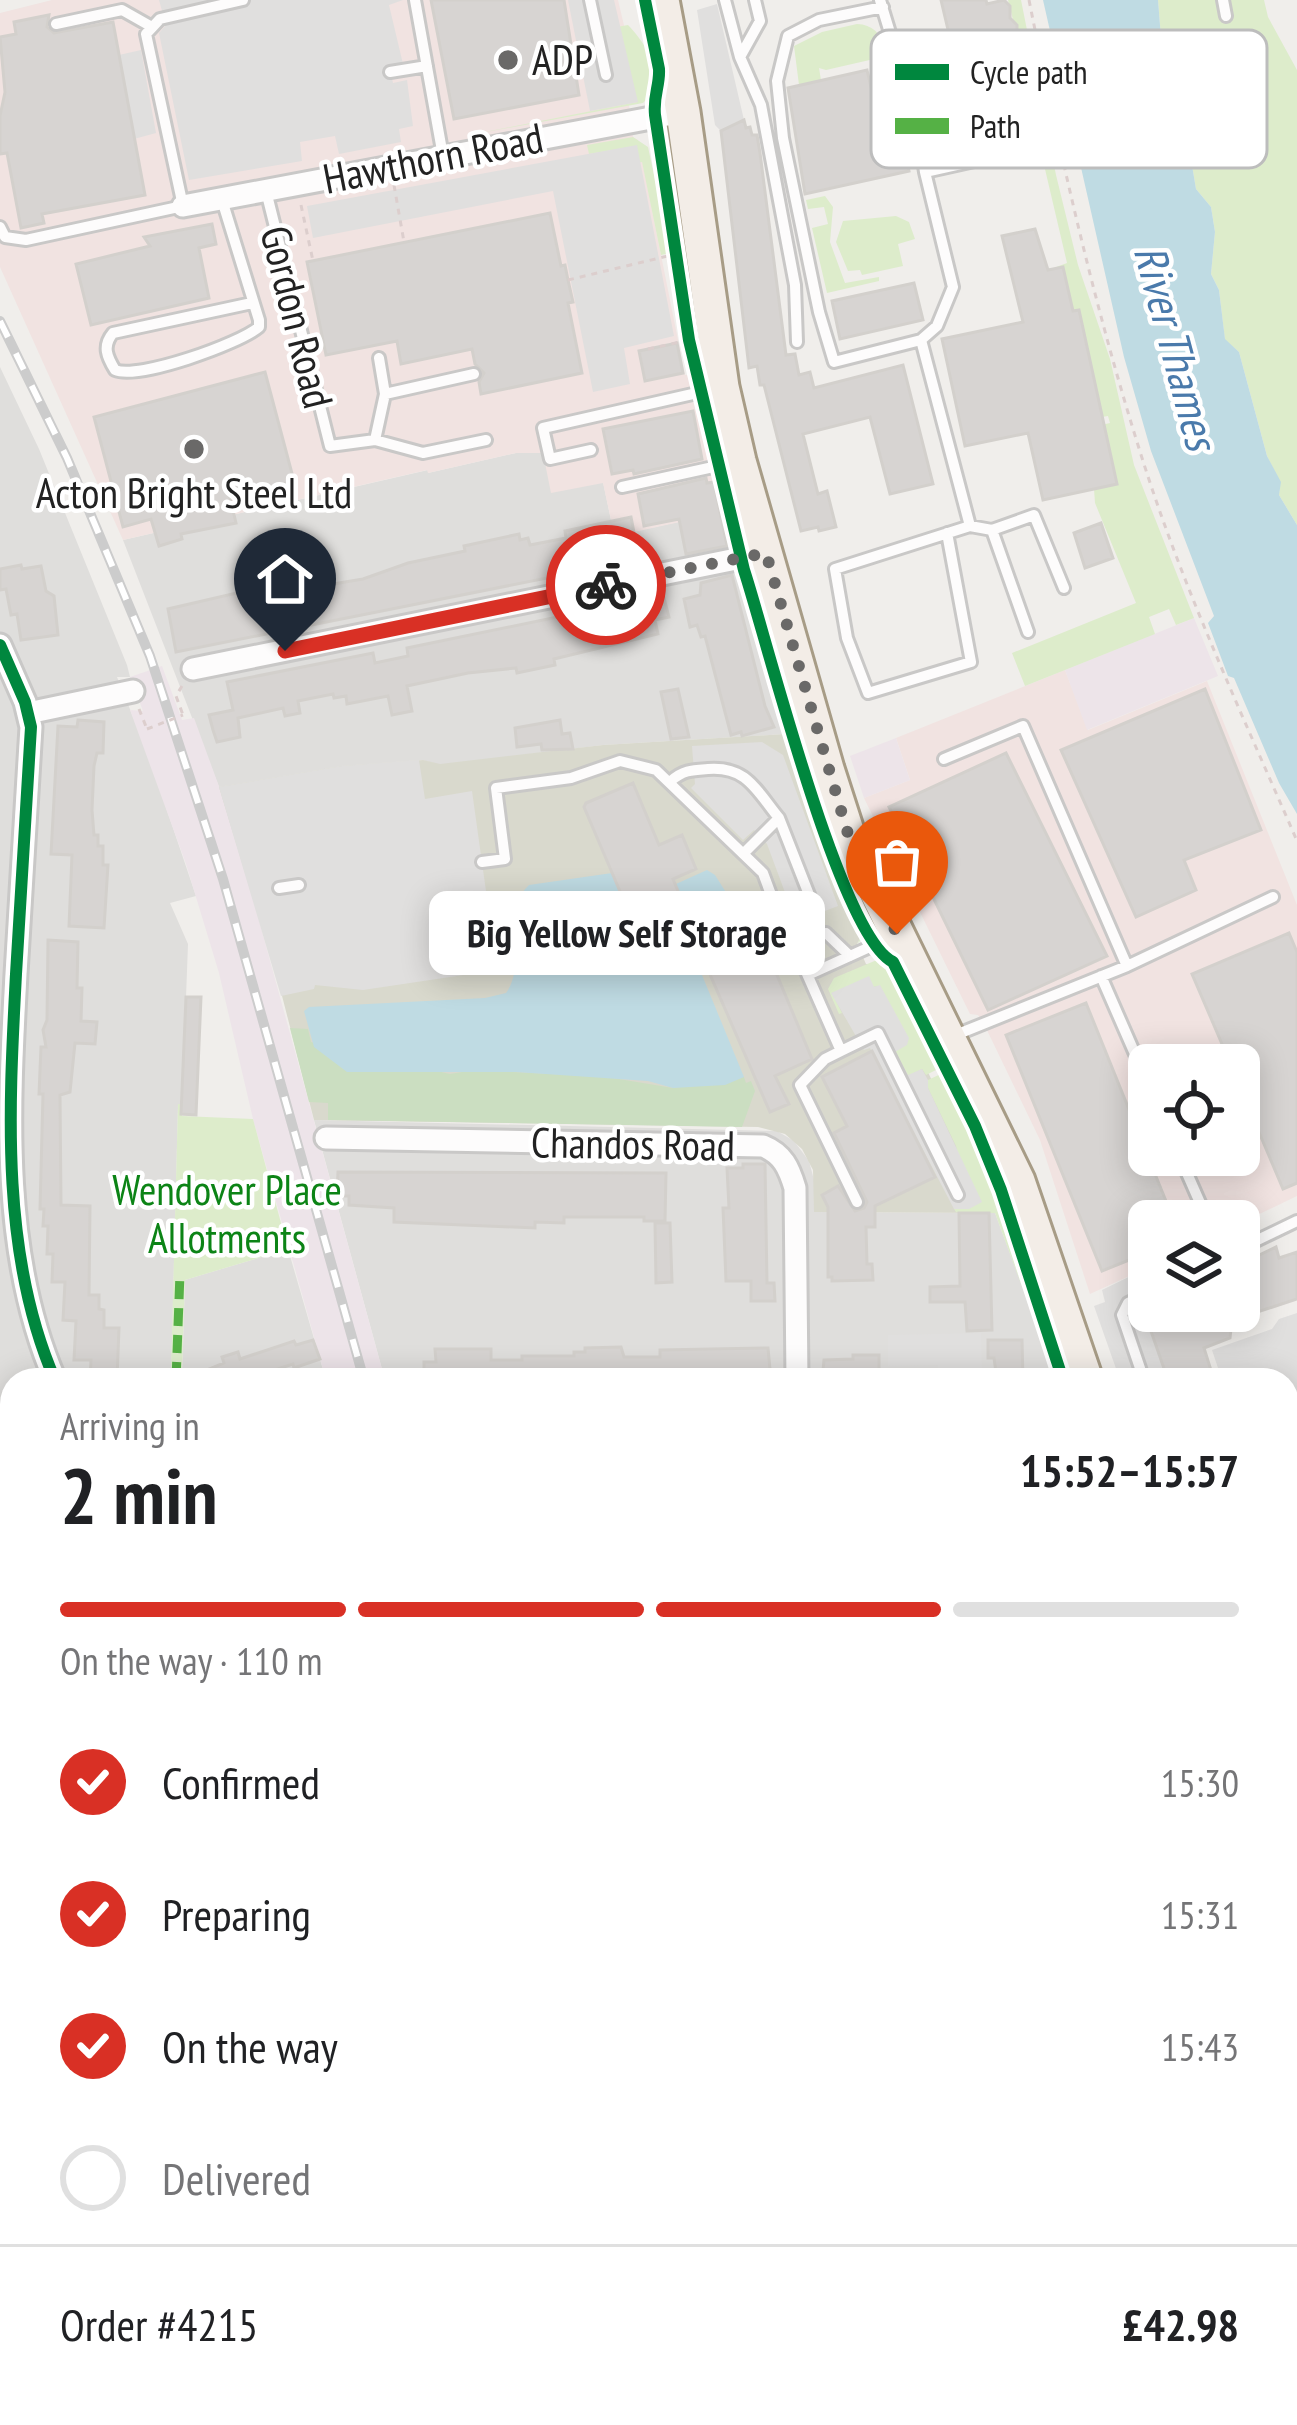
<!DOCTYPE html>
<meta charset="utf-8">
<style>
body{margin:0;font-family:"PT Sans Narrow",sans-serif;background:#f6f6f6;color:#202124;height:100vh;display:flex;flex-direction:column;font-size:45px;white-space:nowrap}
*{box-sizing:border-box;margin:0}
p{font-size:39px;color:#757577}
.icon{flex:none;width:66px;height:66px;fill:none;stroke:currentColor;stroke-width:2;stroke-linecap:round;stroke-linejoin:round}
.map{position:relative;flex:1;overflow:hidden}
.sheet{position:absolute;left:0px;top:1368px;width:1299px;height:1059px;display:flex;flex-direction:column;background:#fff;border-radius:36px 36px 0 0;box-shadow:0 6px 30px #0003}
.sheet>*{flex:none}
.fabs{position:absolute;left:1128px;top:1044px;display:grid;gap:24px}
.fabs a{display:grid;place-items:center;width:132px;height:132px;border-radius:18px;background:#fff;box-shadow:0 6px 30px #0003;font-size:60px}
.pin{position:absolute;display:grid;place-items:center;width:102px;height:102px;color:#fff;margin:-123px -51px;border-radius:50% 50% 50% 0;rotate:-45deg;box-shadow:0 0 12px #0007}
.pin .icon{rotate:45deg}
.courier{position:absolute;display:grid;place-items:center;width:120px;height:120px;margin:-60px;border:9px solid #d93025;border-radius:50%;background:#fff;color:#222;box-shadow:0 3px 15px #0007}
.bubble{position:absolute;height:84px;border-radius:18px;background:#fff;box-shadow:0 6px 30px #0003;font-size:39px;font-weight:600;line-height:84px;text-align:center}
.overview em{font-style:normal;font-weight:600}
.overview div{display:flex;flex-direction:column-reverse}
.overview{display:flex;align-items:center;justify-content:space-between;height:204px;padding:0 60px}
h1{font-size:78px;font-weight:600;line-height:90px}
.bar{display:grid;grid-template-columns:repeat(4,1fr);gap:18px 12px;align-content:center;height:144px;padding:0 60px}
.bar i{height:15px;border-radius:9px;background:#e0e0e0}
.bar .selected{background:#d93025}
.bar p{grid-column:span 4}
.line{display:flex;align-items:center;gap:30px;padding:0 60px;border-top:3px solid #e0e0e0}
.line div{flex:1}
ol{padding:0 60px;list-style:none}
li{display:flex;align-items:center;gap:36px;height:132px}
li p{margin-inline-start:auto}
li .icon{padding:12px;border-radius:50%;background:#d93025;color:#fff;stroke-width:4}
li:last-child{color:#757577}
li i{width:66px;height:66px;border:6px solid #e0e0e0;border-radius:50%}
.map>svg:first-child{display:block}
</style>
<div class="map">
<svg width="1297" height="2425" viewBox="0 0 1297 2425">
<rect width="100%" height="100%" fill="#f0eeeb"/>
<path fill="#dfdedc" d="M0,367L39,449L127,665L130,677H117L148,754L196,896L170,903L188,944L182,1105H178L171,1380H12V1525L0,1522Z
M543,452L603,482L611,520L623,518L626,533L726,512L785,734L603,745L440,765L422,760L342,766L219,787L123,540L428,470V473L516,453Z
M314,1120L777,1131L794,1141L809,1161L814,1180L815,1212L995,1213L1039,1332H1042L1051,1380H385Z
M288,1249L326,1380H182L185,1280Z
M12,2160V2415H611L614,2425H0V2268Z
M739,2415H990V2425H740Z"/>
<path fill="#f1e3e1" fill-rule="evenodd" d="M52,0H618L642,101L629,105L633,137L638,140L685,375H692L721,513L625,534L623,519L611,520L603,483L551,493L543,453H516L428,473L427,470L123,540L0,267V13Z
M1065,670L1088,730L1207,681L1297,905V1196L1239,1224L1149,1221V1267L1090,1294L1040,1140L984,1024L978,1015L970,1014L864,798L910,780L896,738ZM1149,1065H1239V1155H1149Z
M1297,1444V1881L1287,1852V1447Z
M1297,2211V2425H990V2415H1287V2213Z"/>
<path fill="#ede4e9" d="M1194,618L1218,676L1087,730L1065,670Z
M162,666L182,720L194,718L232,822L385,1380H326L253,1119L219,973L186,864L130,710L143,711L130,677Z
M896,738L910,780L864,798L850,756Z"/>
<path fill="#f8f7e8" d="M0,1579L12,1580V2160L0,2268Z"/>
<path fill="#d9d9cd" d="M785,734L826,859L862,935L857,944L866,964L877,965L995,1213L814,1212L813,1170L802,1149L785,1134L758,1127L314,1120L280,988L219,787L342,766L423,760L440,764L603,745Z"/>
<path fill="#ddeccb" d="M1008,0H1021L1056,175L1078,265L1110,359L1134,465L1194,618L1176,625L1169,609L1149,617L1155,634L1025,686L1012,653L1136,603L1095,503L1094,489L1116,484L1097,426L1110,423L1108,416L1102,417L1079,310L1073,311L1063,267L1048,270L1067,263L1037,135L997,143L996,125L1005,130L1018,127L1025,109L1011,96L993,104L989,87L1009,89L1018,72L1011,60L992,59L984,69V80L970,81L963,52L1013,38L1016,32Z
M1158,0H1264L1268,17L1297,70V525L1279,495L1280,482L1267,456L1239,352L1225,340L1219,290L1211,274L1215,232L1211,207L1196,189L1175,63L1162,50Z
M857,24C888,25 888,61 893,86L883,95L874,59L826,70L819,68L821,80L799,85L794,46L822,32Z
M628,25C647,45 668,77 643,103L470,135L637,102L620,31L605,29Z
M633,137L648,147L671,253L661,255L642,162L629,164L624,148L589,154L587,145Z
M825,196L833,207L830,242L845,283L879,277V281L827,293L812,228L828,224L824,207L808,209L806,200Z
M896,216L909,222L915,239L898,244L903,266L862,275L860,270L848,271L836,242L843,221Z
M792,758L801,765L872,929L857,944L862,935L826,859Z
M884,957L896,973L942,1067L926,1075L922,1069L908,1076L895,1052L879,986L832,993L842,1013L839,1014L828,989L834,978Z
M945,1072L995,1182L1005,1229L1052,1337L1064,1380H1051L1042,1333H1039L995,1213L956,1212L954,1209H969L956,1146L928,1088V1080Z
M178,1104L182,1105V1116L253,1119L288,1249L185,1280L182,1371L171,1370Z"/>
<path fill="#cbdec1" d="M290,1028L308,1029L311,1042L450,1074L474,1070L607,1077L673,1088L744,1077L746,1083L751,1081L755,1091L742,1127L328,1120V1103L309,1102Z"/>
<path fill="#b7e6d2" d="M0,1607H12V1997L0,1996Z"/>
<path fill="#e0dfde" d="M159,0H403L389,5L403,64L389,66L393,83L407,80L413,126L399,129L401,142L339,154L335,136L300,142L302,161L189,180L159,33L166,25Z
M568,0H614L638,102L590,111Z
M717,4L744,120L721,131L715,125L697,10Z
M141,50L156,133L134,139L119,55Z
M637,145L674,336L624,348L630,384L593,392L553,191L313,238L307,206Z
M762,742L783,755L838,906L796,922L767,844L754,830L743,840L691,788L695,784L692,746Z
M419,760L425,799L472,791L497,970L363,990L315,985L314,989L281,996L219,787L342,766Z
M869,976L874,987L880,985L909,1038L907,1045L895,1052L908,1075L922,1069L928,1080V1088L982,1202L969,1209H954L870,1048L864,1050L831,993Z
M1149,1267V1306L1144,1309L1168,1380H1120L1094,1306L1105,1302L1102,1290Z
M1297,1313V1402L1287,1406V1380H1222L1212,1350L1272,1329L1279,1319Z
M981,1333L982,1380H939L938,1365L888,1366V1335Z"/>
<path fill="#bfdbe3" d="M1043,0H1158L1162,50L1175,63L1196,189L1211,207L1215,232L1211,274L1219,290L1225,339L1239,352L1267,456L1281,482L1279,495L1297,525V814L1279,783L1234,678L1228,676L1208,623L1214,616L1151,451L1124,357Z
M707,870L715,875L749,929L735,935L736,940L695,958L744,1077L725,1085L673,1088L648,1081L516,1072H347L314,1047L304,1011L309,1007L485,998L506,993C529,961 498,914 529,885L626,871L676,884Z"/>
<path fill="#d7d4d2" stroke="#d3d0cc" stroke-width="3" d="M431,0H564L579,95L454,119Z
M941,0H986L987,4L1004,0L1010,6V18L1017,25V33L953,51Z
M49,15L47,27L54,33L113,22L145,195L42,214L44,223L21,228L7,153L0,154V116L5,92L0,37L16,34L14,22Z
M867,70L882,134L900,129L909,171L805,194L788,88Z
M744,120L746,128L750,127L752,135H757L760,153L786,355L795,354L799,375L810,372L814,388L903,365L933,484L890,494L870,417L803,434L818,494L827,491L836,527L819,531L818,527L801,531L764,385H760L757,366L749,368L721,131Z
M550,213L561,266L565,265L568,280L573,302L568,303L582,373L481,394L479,382L484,373L475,364L472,349L401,364L397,341L326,355L307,262Z
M212,224L216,244L199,248L209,298L91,325L76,264L150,246L144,237Z
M1035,229L1048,270L1063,267L1073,311L1079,310L1117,484L1043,500L1028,433L965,446L942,339L1023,322L1002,236Z
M914,283L923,320L840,339L832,301Z
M677,343L683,373L645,381L639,351Z
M265,372L294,481L230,498L236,523L181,534L182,539L159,546L151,519L123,527L94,417Z
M693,411L702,459L634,474L633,470L612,474L603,429Z
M706,478L707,483L714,482L727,546L686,554L679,519L644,526L638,494Z
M631,517L640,563L618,568L617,564L176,652L168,609L292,580L294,586L308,583L309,588L363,579L408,563L465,551L464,546L519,534L520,540L528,538L530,545L566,538L565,531Z
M1101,523L1113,558L1085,568L1074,533Z
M21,565L22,569L41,566L46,591L54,596L58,635L21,640L17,614L11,615L6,589L0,590V569Z
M732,575L765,706L774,727L742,736L741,732L731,735L705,636L701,637L697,625L690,627L684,599L700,595L701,583Z
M664,598L669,617L655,620L658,634L554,659L555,665L517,673L516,668L468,673L407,686L412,711L392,715L388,696L347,704L346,696L334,698L333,694L298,701L300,713L285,716L283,708L238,718L240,737L217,742L213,730L209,715L233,710L227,682L373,653L375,663L408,656L407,648L572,614L571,611L603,605L604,609L636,605Z
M678,689L689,737L671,739L661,692Z
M1205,689L1261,830L1184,860L1196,890L1136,917L1061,750Z
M78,720L104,722L103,753H97L94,766L92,810L94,835H98V846H103V865H108L104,928L69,926L72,855L51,854L58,726L77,727Z
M560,720L562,734L570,733L573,749L542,750L541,744L517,747L515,728Z
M1006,753L1107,956L988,1010L889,807Z
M633,783L659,845L682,835L696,869L673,879L695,932L649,952L645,950L584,807L586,803Z
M1289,933L1297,952V1183L1283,1189L1239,1085V1065H1231L1192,974Z
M762,939L812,1059L775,1076L789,1104L770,1112L705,963Z
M48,940L78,942L77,988H82L81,1021L97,1022L95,1044L75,1043L70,1092L60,1095L61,1205L90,1206L89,1295H99V1309L104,1310V1328H119L117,1380H90L91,1360H74L76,1321L63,1320L65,1282H52L53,1254H47L48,1226H43L44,1209H40L43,1094H39L41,1047H46L43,1030L47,1020Z
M186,997H201L196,1115L181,1114Z
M1086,1003L1174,1221H1149V1252L1102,1271L1006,1035Z
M872,1051L935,1177L875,1206V1227H866L867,1264H872L873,1280L832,1281V1277H828V1207L822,1195L838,1186L855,1211L864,1208L867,1202L834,1133L847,1126L822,1077Z
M743,1164H765L767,1283H774L775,1301H751V1281H726L723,1208H729L727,1168H743Z
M338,1172L666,1173L665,1221H644V1217H564V1223L535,1222V1228L394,1222V1208L349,1205V1196H337Z
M959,1213H989L992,1330L967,1331L965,1302H930V1287L960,1286Z
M655,1223H670L672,1282L656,1283Z
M1276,1247L1279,1258L1297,1252V1299L1239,1318V1271L1249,1268L1247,1261Z
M1144,1311H1233L1230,1338L1204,1348L1214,1380H1168Z
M313,1340L320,1359L294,1368L293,1364L244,1380H183L224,1363L222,1357L238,1352L240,1359L294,1341L296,1345Z
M988,1340H1022L1023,1380H997L994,1358H988Z
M621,1347L624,1357H660V1350L768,1348L771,1380H424V1362H436L435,1349H491V1360H522V1356H574V1352H585V1348Z
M853,1355H879V1380H822L824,1360L853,1359Z"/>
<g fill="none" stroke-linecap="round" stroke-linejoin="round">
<g stroke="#c9c8c7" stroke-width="16">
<path id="lane" d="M415,0L443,156
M590,0L606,75
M725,0L740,57L761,105L795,285L797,342
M880,0L917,121L925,172L953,287L937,326L921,340L834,362L819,312L783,138L777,81L788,36L819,20L883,7
M1223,0L1226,16
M56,24L122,10L152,27
M740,57L760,21L755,0
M390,72L427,66
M925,172L979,160
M266,191L330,446L375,440L423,453L486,440
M222,200L259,320V327C239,344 138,380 115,370C107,357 102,346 113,333L252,303
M0,227L5,237L26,240L183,206L146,34L160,19L243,0
M921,340L970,526L992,530L1028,632
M385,394L474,374
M375,440L385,394L379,358
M591,450L550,459L543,428L719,388
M622,487L736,462
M992,530L1034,515L1064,588
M947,533L971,662L868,693L847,638L835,569L970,526
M944,759L1023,726L1127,966
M671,781C683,770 693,770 708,769C747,766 756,790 779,818
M744,853L779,818L815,910
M482,862L505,859L496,788L571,778L620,761L656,770L763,873L783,927L799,943L800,958L841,1051L825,1059L800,1085L857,1202
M279,888L299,885
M799,943L806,936L826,933L850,956
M808,975L894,936
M1101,976L1149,1086
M953,1036L1127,966L1273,897
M841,1051L878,1033L958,1195
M1179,1155L1208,1221
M1239,1249L1297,1221
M1144,1380L1122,1315L1128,1303L1149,1293
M6,2227H12
M104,2425L105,2415
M394,2425V2415"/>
</g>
<g stroke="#c9c8c7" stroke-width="27">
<path id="street" d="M183,206L683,112
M0,645L25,702L31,727C26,809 21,891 16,974C9,1107 0,1254 55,1380
M193,669L766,553
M28,713L133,691
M326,1138L763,1146C783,1154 789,1168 795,1188L797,1380
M1287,1426L1297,1424
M0,1543L12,1544
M345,2415V2425
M688,2415L691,2424
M860,2415V2425"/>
</g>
<g stroke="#a79c86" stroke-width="39">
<path id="primary" d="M662,0L683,112L722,387L739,461L827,769L847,831L1018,1181L1086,1380
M1287,1965L1297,1977
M1287,2026L1297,2014
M1287,2094L1297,2118"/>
</g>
<path stroke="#dccecd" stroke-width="3" stroke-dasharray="6 6" stroke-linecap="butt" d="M1029,0C1060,155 1095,310 1143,461C1184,591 1243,716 1297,841
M394,185L404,242
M301,205L313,261
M568,280L676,254
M648,349L689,340
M182,686L176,696L183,715
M139,709L147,729"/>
<use href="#lane" stroke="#fdfcfc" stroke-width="10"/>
<use href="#street" stroke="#fdfcfc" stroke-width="21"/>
<use href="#primary" stroke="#f3ede7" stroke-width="33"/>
<g stroke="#ccc" stroke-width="10">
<path id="rail" d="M0,321L67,458L150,656L223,879L364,1380
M641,2415L643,2425"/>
</g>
<use href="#rail" stroke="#fff" stroke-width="6" stroke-dasharray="18" stroke-linecap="butt"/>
<path stroke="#dccecd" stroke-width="3" stroke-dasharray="6 6" stroke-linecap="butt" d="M147,729L183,715"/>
<path stroke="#55b145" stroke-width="9" stroke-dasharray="18 9" stroke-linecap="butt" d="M176,1380L180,1273"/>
<g stroke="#fff" stroke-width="20">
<path id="cycleway" d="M645,0L659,69C660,86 653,95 655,115L689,340L744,570C766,636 840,937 893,962L975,1126L1001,1190L1063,1380
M0,645L25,702L31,727C26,809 21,891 16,974C9,1107 0,1254 55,1380"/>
</g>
<use href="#cycleway" stroke="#00873e" stroke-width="12"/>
</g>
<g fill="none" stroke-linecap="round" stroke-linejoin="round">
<path stroke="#6a6968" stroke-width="12" stroke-dasharray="0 21.6" d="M606,585L766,553L847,831L897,934"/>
<path stroke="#d93025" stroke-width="15" d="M285,651L606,585"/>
</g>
<g fill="#6a6968" stroke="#fff" stroke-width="4.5">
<circle cx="508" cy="60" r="12"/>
<circle cx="194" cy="449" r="12"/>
</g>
<g text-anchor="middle" stroke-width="9" stroke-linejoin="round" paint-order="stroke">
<g font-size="42" fill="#222" stroke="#fff" text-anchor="start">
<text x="532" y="75">ADP</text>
<text x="194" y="508" text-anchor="middle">Acton Bright Steel Ltd</text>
</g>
<g font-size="42" fill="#222" stroke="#fff">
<text transform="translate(433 158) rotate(-11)" y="15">Hawthorn Road</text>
<text transform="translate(297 317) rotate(76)" y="15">Gordon Road</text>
<text transform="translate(633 1144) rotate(1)" y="15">Chandos Road</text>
</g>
<g font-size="42" fill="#0c8416" stroke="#fff">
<text x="227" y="1205">Wendover Place<tspan x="227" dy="48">Allotments</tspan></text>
</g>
<g font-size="45" font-style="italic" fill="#4a7aab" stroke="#fff">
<text transform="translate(1176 347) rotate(75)" y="16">River Thames</text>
</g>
</g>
<rect x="871" y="30" width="396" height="138" rx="18" fill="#fff" stroke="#bdbdbd" stroke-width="3"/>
<rect x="895" y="64" width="54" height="16" fill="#00873e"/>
<rect x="895" y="118" width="54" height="16" fill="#55b145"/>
<g font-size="33" fill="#222">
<text x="970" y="84">Cycle path</text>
<text x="970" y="138">Path</text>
</g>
</svg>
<div class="fabs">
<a><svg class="icon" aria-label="locate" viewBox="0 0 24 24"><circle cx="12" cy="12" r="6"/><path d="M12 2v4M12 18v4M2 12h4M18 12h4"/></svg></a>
<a><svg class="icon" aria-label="layers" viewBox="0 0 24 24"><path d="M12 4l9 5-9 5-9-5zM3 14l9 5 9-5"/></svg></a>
</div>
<div class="pin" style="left:897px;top:934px;background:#ea580c"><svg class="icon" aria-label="bag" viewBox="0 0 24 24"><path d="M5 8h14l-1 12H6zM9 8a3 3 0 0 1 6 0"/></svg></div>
<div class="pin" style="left:285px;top:651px;background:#1f2937"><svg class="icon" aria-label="home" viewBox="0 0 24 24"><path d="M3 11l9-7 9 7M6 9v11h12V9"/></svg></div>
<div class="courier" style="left:606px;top:585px"><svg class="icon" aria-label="bike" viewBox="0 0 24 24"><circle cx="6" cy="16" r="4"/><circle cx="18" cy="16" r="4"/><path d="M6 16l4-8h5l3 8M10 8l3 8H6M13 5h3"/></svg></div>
<div class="bubble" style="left:429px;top:891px;width:396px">Big Yellow Self Storage</div>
<section class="sheet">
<div class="overview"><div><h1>2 min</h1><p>Arriving in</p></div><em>15:52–15:57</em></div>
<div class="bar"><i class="selected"></i><i class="selected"></i><i class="selected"></i><i></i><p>On the way · 110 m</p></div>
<ol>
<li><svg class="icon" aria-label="check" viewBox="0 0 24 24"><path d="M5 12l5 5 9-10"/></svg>Confirmed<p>15:30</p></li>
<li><svg class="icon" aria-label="check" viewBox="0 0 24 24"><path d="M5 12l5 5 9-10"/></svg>Preparing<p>15:31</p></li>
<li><svg class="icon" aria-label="check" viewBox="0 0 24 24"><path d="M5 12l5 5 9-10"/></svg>On the way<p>15:43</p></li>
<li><i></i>Delivered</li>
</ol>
<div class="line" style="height:156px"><div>Order #4215</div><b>£42.98</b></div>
</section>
</div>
